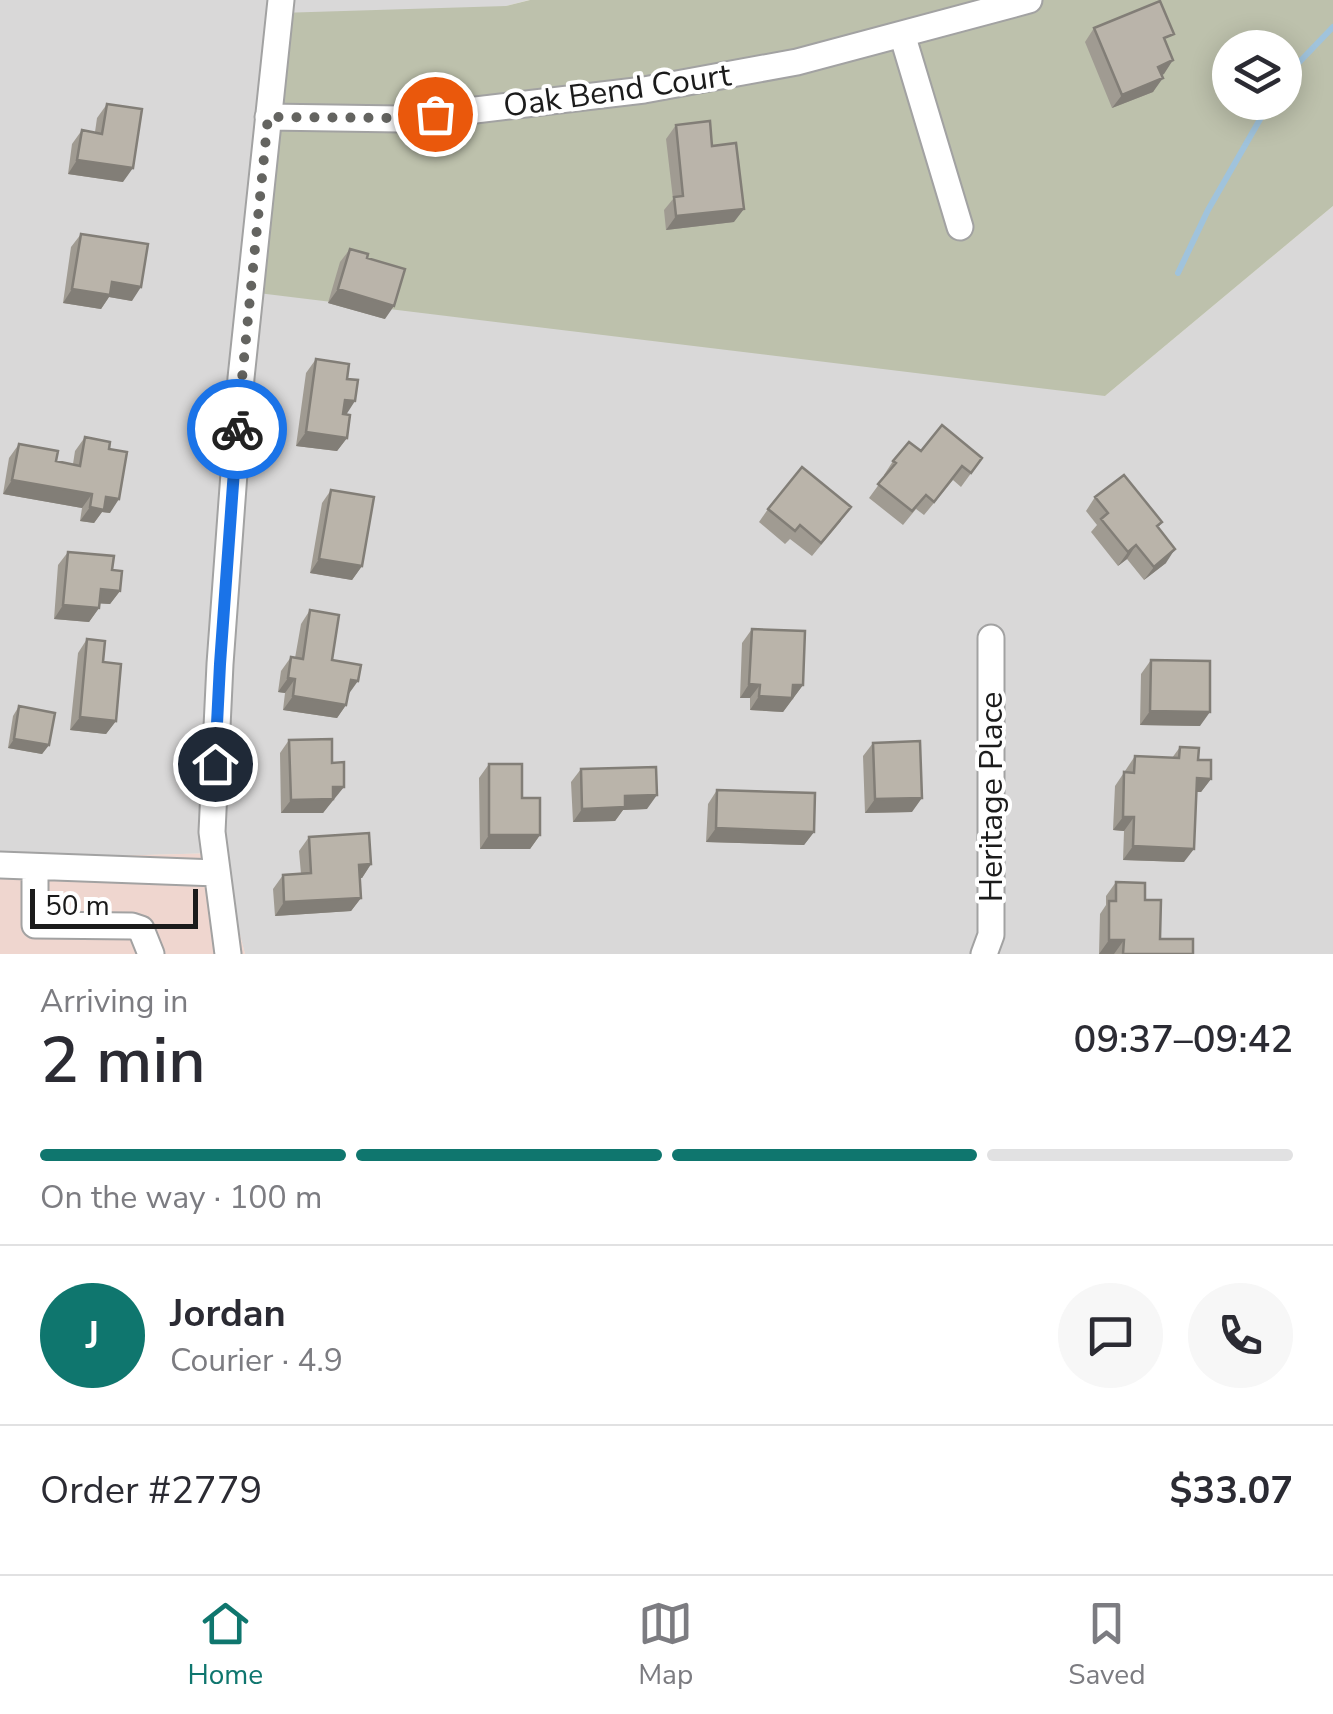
<!DOCTYPE html>
<meta charset="utf-8">
<style>
body{margin:0;font-family:"Nunito Sans",sans-serif;background:#f7f7f7;color:#2b2b33;height:100vh;display:flex;flex-direction:column;font-size:38px;white-space:nowrap}
*{box-sizing:border-box;margin:0}
p{font-size:32px;color:#7c7c81}
.icon{flex:none;width:55px;height:55px;fill:none;stroke:currentColor;stroke-width:2;stroke-linecap:round;stroke-linejoin:round}
.map{position:relative;height:954px;overflow:hidden}
.drawer{display:flex;flex-direction:column;background:#fff;flex:1}
.drawer>*{flex:none}
.controls{position:absolute;left:1212px;top:30px;display:grid;gap:20px}
.controls a{display:grid;place-items:center;width:90px;height:90px;border-radius:50%;background:#fff;box-shadow:0 5px 25px #0003;font-size:50px}
.scale{position:absolute;left:30px;bottom:25px;width:168px;box-sizing:border-box;padding-left:10px;border:5px solid #1b1b1b;border-top:0;font-size:28px;line-height:35px;white-space:nowrap;color:#1b1b1b;-webkit-text-stroke:8px #fff;paint-order:stroke}
.pin{position:absolute;display:grid;place-items:center;width:85px;height:85px;color:#fff;margin:-42px;border:5px solid #fff;border-radius:50%;box-shadow:0 2px 10px #0007}
.courier{position:absolute;display:grid;place-items:center;width:100px;height:100px;margin:-50px;border:8px solid #1a73e8;border-radius:50%;background:#fff;color:#222;box-shadow:0 2px 12px #0007}
.summary em{font-style:normal;font-weight:600}
.summary div{display:flex;flex-direction:column-reverse}
.summary{display:flex;align-items:center;justify-content:space-between;height:170px;padding:0 40px}
h1{font-size:65px;font-weight:600;line-height:75px}
.bar{display:grid;grid-template-columns:repeat(4,1fr);gap:15px 10px;align-content:center;height:120px;padding:0 40px}
.bar i{height:12px;border-radius:8px;background:#e1e1e2}
.bar .selected{background:#0f766e}
.bar p{grid-column:span 4}
.line{display:flex;align-items:center;gap:25px;padding:0 40px;border-top:2px solid #e1e1e2}
.line div{flex:1}
.round{display:grid;place-items:center;flex:none;width:105px;height:105px;border-radius:52px;background:#f7f7f7}
.tabs{display:flex;justify-content:space-around;align-items:center;height:140px;border-top:2px solid #e1e1e2;background:#fff;font-size:28px;color:#7c7c81}
.tabs a{display:grid;justify-items:center;gap:5px}
.tabs .selected{color:#0f766e}
.map>svg:first-child{display:block}
</style>
<div class="map">
<svg width="1333" height="954" viewBox="0 0 1333 954">
<rect width="100%" height="100%" fill="#edebe0"/>
<path fill="#d9d8d8" d="M0,0H529L506,6L1105,396L1333,206V954H245L218,853L0,859Z"/>
<path fill="#efd6cf" d="M219,853L245,954H0V859Z"/>
<path fill="#bdc1ac" fill-rule="evenodd" d="M530,0H1333V206L1105,396L241,291L279,13L506,6ZM1230,48H1285V102H1230Z"/>
<g fill="none" stroke-linecap="round" stroke-linejoin="round">
<path stroke="#a0c3dc" stroke-width="6" d="M1285,77L1333,27
M1178,273L1208,210L1270,102"/>
<g stroke="#a2a2a2" stroke-width="29">
<path id="minor" d="M902,34L960,227
M268,117L400,119L644,90L797,62L1029,0
M0,865L217,873
M35,867V925L132,926L141,929L151,954
M228,954L212,832L220,664L241,378L281,0
M984,954L991,935V638"/>
</g>
<use href="#minor" stroke="#fff" stroke-width="25"/>
</g>
<path fill="#a09b92" d="M1094,28L1167,45L1164,74L1162,75L1153,92L1112,108L1085,42Z
M107,104L123,182L68,174L72,144L82,130L95,132L97,118Z
M676,125L712,146L734,222L666,230L664,210L673,199L666,139Z
M81,234L132,301L109,297L101,309L63,303L71,247Z
M350,249L367,258L385,319L328,303L340,262Z
M316,359L347,379V438L337,451L296,446L306,373Z
M85,437L109,449L110,513L102,512L94,523L80,521L82,508L3,494L9,458L19,444L56,461L73,464L75,451Z
M982,458L961,487L953,480L924,515L916,509L903,525L869,498L885,476L884,475L893,461Z
M331,490L362,566L352,580L310,573L322,503Z
M1095,497L1162,522L1158,528L1166,563L1144,580L1127,559L1118,566L1091,532L1097,525L1086,511Z
M768,509L841,521L812,556L790,539L785,544L759,522Z
M68,552L112,570L120,591L110,604L99,603V608L89,622L54,619L58,565Z
M310,610L348,695L346,705L337,718L283,710L285,693L278,692L281,671L291,657L295,658L301,624Z
M752,629L803,685L783,712L750,710V698H740L742,643Z
M87,639L103,662L116,721L106,734L70,730L78,653Z
M1151,660L1200,726L1140,725L1141,674Z
M19,706L49,745L42,754L8,748L13,716Z
M289,740L334,800H332L323,813H281L280,753Z
M873,743L912,812L865,813L863,756Z
M1180,747L1198,760L1211,779L1201,792H1196L1184,862L1123,860L1124,831L1113,830L1115,786L1135,756L1172,758Z
M489,764L522,798L540,835L530,849H480L479,778Z
M581,769L647,809L623,810L615,821L573,822L571,782Z
M717,790L814,832L804,845L706,842L708,804Z
M309,837L371,864L362,878H360L361,898L351,911L275,916L273,889L283,875L301,874L299,851Z
M1116,882L1145,900L1160,939L1193,954H1099L1100,914L1106,905V896Z"/>
<path fill="#827e77" d="M1173,60L1164,74L1149,80L1158,67Z
M1163,78L1153,92L1112,108L1122,95Z
M77,160L133,168L123,182L68,174Z
M744,209L734,222L666,230L676,216Z
M112,282L141,287L132,301L109,297L101,309L63,303L72,289Z
M338,289L394,306L385,319L328,303Z
M345,400L355,401L346,415L335,414Z
M306,432L347,438L337,451L296,446Z
M12,480L92,494L82,508L3,494Z
M106,497L119,499L110,513L102,512L94,523L80,521L90,507Z
M1136,545L1127,559L1118,566L1128,552Z
M1175,549L1166,563L1144,580L1154,567Z
M319,559L362,566L352,580L310,573Z
M101,589L120,591L110,604L91,603Z
M63,605L99,608L89,622L54,619Z
M288,678L295,679L285,693L278,692Z
M351,680L358,681L348,695Z
M749,684L760,685L750,698H740Z
M793,685H803L783,712L750,710L759,696Z
M293,696L346,705L337,718L283,710Z
M1150,711L1210,712L1200,726L1140,725Z
M80,717L116,721L106,734L70,730Z
M14,739L49,745L42,754L8,748Z
M1197,778L1211,779L1201,792H1187Z
M333,787H344L323,813H281L291,800Z
M657,795L647,809L623,810L615,821L573,822L582,809L625,796Z
M922,798L912,812L865,813L875,799Z
M1123,817H1134L1124,831L1113,830Z
M716,828L814,832L804,845L706,842Z
M489,835H540L530,849H480Z
M1133,846L1194,849L1184,862L1123,860Z
M371,864L362,878L349,879L359,865Z
M361,898L351,911L275,916L284,902Z
M1109,940H1124L1114,954H1099Z"/>
<path fill="#bab4aa" stroke="#827e77" stroke-width="2.5" d="M1160,1L1174,34L1164,38L1173,60L1158,67L1163,78L1122,95L1094,28Z
M107,104L142,109L133,168L77,160L82,130L102,134Z
M710,121L712,146L736,143L744,209L676,216L674,197L683,196L676,125Z
M81,234L148,244L141,287L112,282L110,295L72,289Z
M350,249L368,254L367,258L405,269L394,306L338,289Z
M316,359L349,364L347,379L358,380L355,401L345,400L343,414L350,415L347,438L306,432Z
M942,425L982,458L971,473L962,466L934,502L926,495L912,511L878,484L896,463L893,461L909,442L921,451Z
M85,437L110,442L109,449L127,452L119,499L106,497L104,510L90,507L92,494L12,480L19,444L58,451L56,461L80,466Z
M802,467L851,507L821,543L800,525L795,531L768,509Z
M1124,475L1162,522L1157,526L1175,549L1154,567L1136,545L1128,552L1101,519L1108,513L1095,497Z
M331,490L374,497L362,566L319,559Z
M68,552L114,556L112,570L122,571L120,591L101,589L99,608L63,605Z
M310,610L339,615L332,660L361,665L358,681L351,680L346,705L293,696L295,679L288,678L291,657L303,659Z
M752,629L805,631L803,685H793L792,698L759,696L760,685L749,684Z
M87,639L105,641L103,662L121,664L116,721L80,717Z
M1151,660L1210,661V712L1150,711Z
M19,706L55,713L49,745L14,739Z
M332,739V763L344,762V787H333V799L291,800L289,740Z
M920,741L922,798L875,799L873,743Z
M1180,747L1199,748L1198,760H1211V779L1197,778L1194,849L1133,846L1134,817H1123L1124,772L1134,773L1135,756L1179,758Z
M489,764H522V798H540V835H489Z
M656,767L657,795L625,796V807L582,809L581,769Z
M717,790L815,793L814,832L716,828Z
M369,833L371,864L359,865L361,898L284,902L283,875L311,873L309,837Z
M1116,882L1145,883V900H1161L1160,939H1193V954H1123L1124,940H1109V901H1116Z"/>
<g fill="none" stroke-linecap="round" stroke-linejoin="round">
<path stroke="#646460" stroke-width="10" stroke-dasharray="0 18" d="M237,429L268,117L400,118L435,114"/>
<path stroke="#1a73e8" stroke-width="12" d="M215,764L220,664L237,429"/>
</g>
<g text-anchor="middle" stroke-width="8" stroke-linejoin="round" paint-order="stroke">
<g font-size="32" fill="#1b1b1b" stroke="#fff">
<text transform="translate(617 90) rotate(-8)" y="11">Oak Bend Court</text>
<text transform="translate(991 797) rotate(-90)" y="11">Heritage Place</text>
</g>
</g>
</svg>
<div class="controls">
<a><svg class="icon" aria-label="layers" viewBox="0 0 24 24"><path d="M12 4l9 5-9 5-9-5zM3 14l9 5 9-5"/></svg></a>
</div>
<div class="scale">50 m</div>
<div class="pin" style="left:435px;top:114px;background:#ea580c"><svg class="icon" aria-label="bag" viewBox="0 0 24 24"><path d="M5 8h14l-1 12H6zM9 8a3 3 0 0 1 6 0"/></svg></div>
<div class="pin" style="left:215px;top:764px;background:#1f2937"><svg class="icon" aria-label="home" viewBox="0 0 24 24"><path d="M3 11l9-7 9 7M6 9v11h12V9"/></svg></div>
<div class="courier" style="left:237px;top:429px"><svg class="icon" aria-label="bike" viewBox="0 0 24 24"><circle cx="6" cy="16" r="4"/><circle cx="18" cy="16" r="4"/><path d="M6 16l4-8h5l3 8M10 8l3 8H6M13 5h3"/></svg></div>
</div>
<section class="drawer">
<div class="summary"><div><h1>2 min</h1><p>Arriving in</p></div><em>09:37–09:42</em></div>
<div class="bar"><i class="selected"></i><i class="selected"></i><i class="selected"></i><i></i><p>On the way · 100 m</p></div>
<div class="line" style="height:180px"><b class="round" style="background:#0f766e;color:#fff">J</b><div><b>Jordan</b><p>Courier · 4.9</p></div><a class="round"><svg class="icon" aria-label="chat" viewBox="0 0 24 24"><path d="M4 5h16v11H9l-5 4z"/></svg></a><a class="round"><svg class="icon" aria-label="phone" viewBox="0 0 24 24"><path d="M5 4h4l2 5-3 2q2 4 5 5l2-3 5 2v4C11 20 4 13 5 4z"/></svg></a></div>
<div class="line" style="height:130px"><div>Order #2779</div><b>$33.07</b></div>
</section>
<nav class="tabs">
<a class="selected"><svg class="icon" aria-label="home" viewBox="0 0 24 24"><path d="M3 11l9-7 9 7M6 9v11h12V9"/></svg>Home</a>
<a><svg class="icon" aria-label="map" viewBox="0 0 24 24"><path d="M3 6l6-2 6 2 6-2v14l-6 2-6-2-6 2zM9 4v14M15 6v14"/></svg>Map</a>
<a><svg class="icon" aria-label="saved" viewBox="0 0 24 24"><path d="M7 4h10v16l-5-4-5 4z"/></svg>Saved</a>
</nav>
